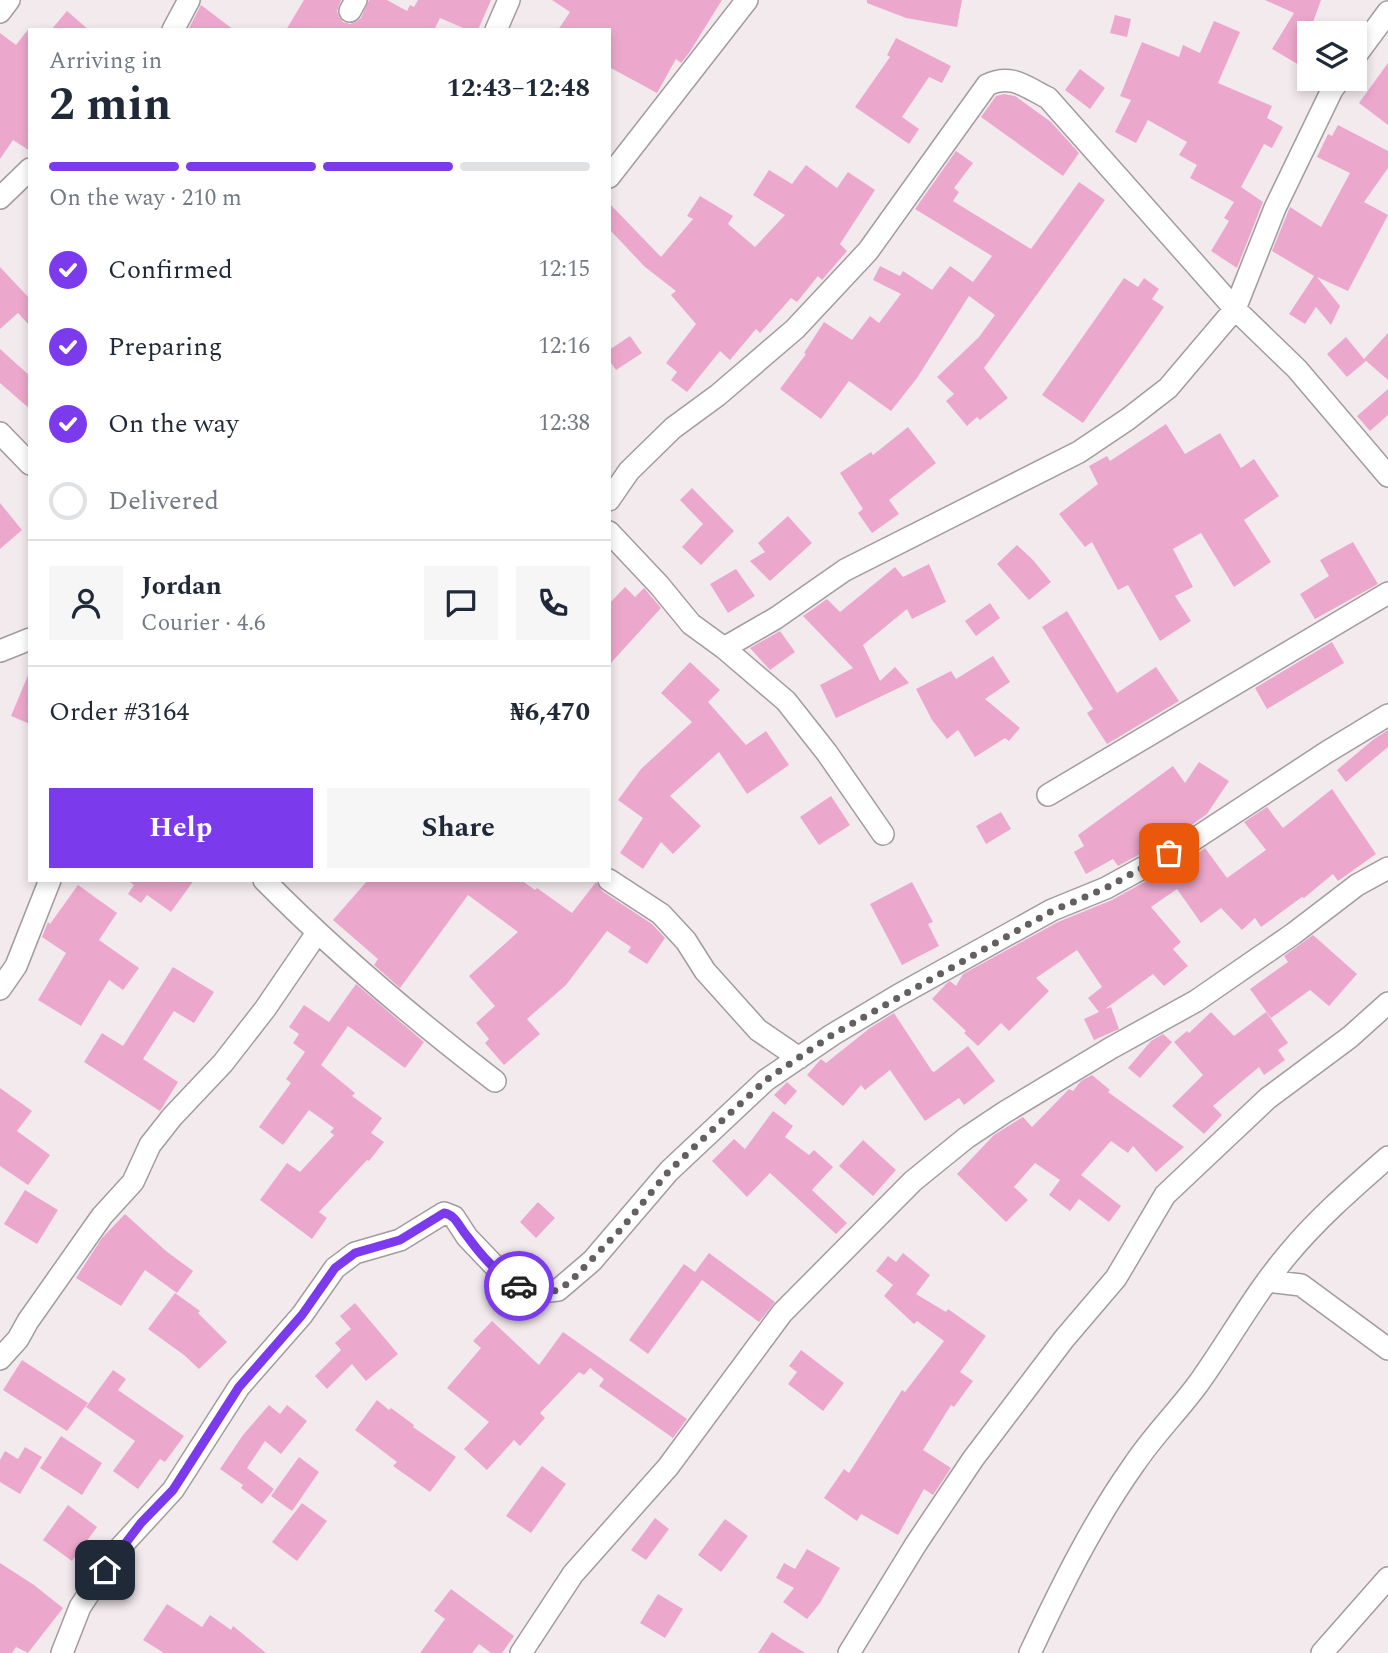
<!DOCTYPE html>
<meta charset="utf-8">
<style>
body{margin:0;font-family:Spectral,serif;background:#f6f6f7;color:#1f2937;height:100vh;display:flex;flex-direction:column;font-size:26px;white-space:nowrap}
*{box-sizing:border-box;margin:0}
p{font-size:23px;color:#747a83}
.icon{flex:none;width:38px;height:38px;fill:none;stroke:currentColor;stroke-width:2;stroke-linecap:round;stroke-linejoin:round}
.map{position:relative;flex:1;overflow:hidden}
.drawer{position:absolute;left:28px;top:28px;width:583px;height:854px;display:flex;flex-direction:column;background:#fff;border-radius:0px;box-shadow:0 4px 10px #0003}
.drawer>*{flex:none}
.tools{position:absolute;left:1297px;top:21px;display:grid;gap:14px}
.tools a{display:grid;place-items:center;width:70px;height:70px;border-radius:0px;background:#fff;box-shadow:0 4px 10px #0003;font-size:35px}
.pin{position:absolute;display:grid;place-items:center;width:60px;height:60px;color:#fff;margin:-30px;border-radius:14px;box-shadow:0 4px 10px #0006}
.courier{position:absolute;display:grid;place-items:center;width:70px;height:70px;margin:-35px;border:5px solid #7c3aed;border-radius:50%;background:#fff;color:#222;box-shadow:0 2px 9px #0007}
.head em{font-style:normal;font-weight:700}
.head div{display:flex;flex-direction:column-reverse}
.head{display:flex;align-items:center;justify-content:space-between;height:119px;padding:0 21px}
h1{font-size:46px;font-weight:700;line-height:52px}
.bar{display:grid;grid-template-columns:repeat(4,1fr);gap:10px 7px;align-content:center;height:84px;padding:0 21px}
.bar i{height:9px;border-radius:5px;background:#e0e1e3}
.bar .current{background:#7c3aed}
.bar p{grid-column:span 4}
.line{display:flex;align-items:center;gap:18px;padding:0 21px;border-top:2px solid #e0e1e3}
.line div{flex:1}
.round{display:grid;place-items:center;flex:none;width:74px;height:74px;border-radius:0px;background:#f6f6f7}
ol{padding:0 21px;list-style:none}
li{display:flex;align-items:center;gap:21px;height:77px}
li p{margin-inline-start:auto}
li .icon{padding:7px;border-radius:50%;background:#7c3aed;color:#fff;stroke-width:4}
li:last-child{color:#747a83}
li i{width:38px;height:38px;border:4px solid #e0e1e3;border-radius:50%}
.primary-button{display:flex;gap:14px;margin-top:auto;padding:14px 21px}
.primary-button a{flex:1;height:80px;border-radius:0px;background:#7c3aed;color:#fff;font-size:28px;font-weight:700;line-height:80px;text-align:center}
.primary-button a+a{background:#f6f6f7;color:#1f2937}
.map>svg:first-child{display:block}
</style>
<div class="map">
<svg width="1388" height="1653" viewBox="0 0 1388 1653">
<rect width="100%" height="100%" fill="#f3eaee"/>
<path fill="#eca8cc" d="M304,0H341L337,11L339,17L343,22L350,24L356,22L361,18L369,0H387L407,11L410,5L414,7L418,0H491L478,30H468L440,18L434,30H286Z
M552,0H722L689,53L681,63L676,59L657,93L609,67V30H558L570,12Z
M867,0H962L957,27L906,18L867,3Z
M1265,0H1321L1309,33V53L1301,66L1272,49L1294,13Z
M201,5L234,30H188Z
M67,11L89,30H51Z
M1115,15L1131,19L1127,37L1110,33Z
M1214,21L1240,32L1218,83L1272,106L1267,118L1283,127L1272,148L1264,144L1241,187L1263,202L1237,268L1211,251L1229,221L1224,218L1234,202L1190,178L1197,165L1179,155L1187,142L1148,120L1136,143L1115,132L1131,100L1120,96L1142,42L1179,57L1183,45L1200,53Z
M30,27V151L13,140L0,159V33L16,45Z
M896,38L951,66L942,83L929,77L902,117L919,129L909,144L855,107L890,57L887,55Z
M1388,63V125L1359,103Z
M1080,69L1105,88L1090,109L1065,90Z
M1004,94L1015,96L1051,122L1079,153L1063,176L981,117L996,96Z
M1338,125L1388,151V168L1364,202L1388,215L1348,291L1317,277L1340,306L1331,325L1316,307L1305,324L1289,314L1314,276L1272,251L1290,207L1321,227L1350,173L1317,157L1328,134L1332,136Z
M956,151L973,163L954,188L959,192L953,201L1031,249L1079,182L1105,200L984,368L1008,398L980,420L977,417L967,426L946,401L954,394L937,377L979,337L995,315L969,296L917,378L891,411L849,381L821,419L780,389L806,354L804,353L824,322L852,340L870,316L879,323L901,294L873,280L880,266L900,276L903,271L932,290L950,266L973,282L992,256L915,209Z
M806,165L837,188L848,172L875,190L840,244L847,251L822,280L818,276L797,302L791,298L760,333L756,329L730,360L720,351L687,392L671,380L677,372L666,363L696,324L671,295L676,291L645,267L609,229V203L661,257L693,219L687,216L700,196L733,216L728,224L755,247L785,215L753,195L769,170L792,184Z
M0,267L30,299V326L18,313L0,329Z
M1124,278L1138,287L1144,278L1159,289L1152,299L1164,307L1083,423L1042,395Z
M1388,333V380L1365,360L1366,361L1347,377L1327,354L1346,337L1364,359Z
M630,336L642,353L616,370L609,360V350Z
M0,349L30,376V409L0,383Z
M1388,389V415L1370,431L1357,416Z
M1166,424L1185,454L1220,433L1241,468L1254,459L1279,496L1244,520L1271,562L1234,587L1201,533L1173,549L1193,587L1175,596L1191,621L1160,641L1128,585L1118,590L1092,542L1085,547L1059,514L1098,484L1089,466L1107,456L1110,461Z
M908,427L936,463L889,500L899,514L872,533L858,513L863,509L840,473L871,452L873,455Z
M692,488L734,531L701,565L682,547L703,524L680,500Z
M0,503L22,530L0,549Z
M788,516L812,543L770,581L750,561L765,552L758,543Z
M1353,542L1378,584L1315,619L1300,594L1329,576L1320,560Z
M1017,545L1033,560L1051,582L1029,600L997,564Z
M929,564L946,602L912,619L907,609L863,645L880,681L895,667L909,683L836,718L820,685L853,668L803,616L827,599L840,612L895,567L903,577Z
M736,569L755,596L728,613L710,584Z
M625,587L635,597L644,588L661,608L609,665V604Z
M990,603L1000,618L976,636L965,621Z
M1067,611L1117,693L1156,667L1179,701L1107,744L1087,713L1093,709L1042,627Z
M780,631L795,652L770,670L750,648Z
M1332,642L1344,663L1267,709L1255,688Z
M993,656L1010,682L985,699L1020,728L1009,741L1005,738L975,757L958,730L947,739L932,720L916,689L951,671L956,679Z
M690,662L720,690L708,702L746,745L766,731L789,765L747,794L719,752L670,796L701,826L673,854L661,842L643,869L620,853L643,818L618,800L641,769L692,722L661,693Z
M29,673H30V724L11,716Z
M1388,730V747L1346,782L1337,770L1374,739Z
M1199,762L1229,781L1207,814L1183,831L1118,866L1113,859L1086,874L1074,852L1084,846L1078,835L1173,766L1185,783Z
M1332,789L1376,854L1338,881L1333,874L1304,898L1302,897L1261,927L1255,918L1242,930L1221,908L1201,923L1177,889L1151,907L1181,942L1173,949L1188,966L1164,986L1153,974L1105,1009L1111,1007L1119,1029L1094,1040L1084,1019L1099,1012L1088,998L1102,987L1077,950L1036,978L1049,991L1009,1031L1001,1023L978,1046L964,1033L966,1031L932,999L947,983L950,981L956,986L963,974L1058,922L1112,900L1173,866L1164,880L1205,848L1227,878L1266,850L1244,822L1267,807L1283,828Z
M831,796L850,825L819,845L800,817Z
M1001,812L1011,829L986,844L976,826Z
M127,880H194L171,912L147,895L141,903L128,894L134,885Z
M368,880H521L535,890L537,888L572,913L596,882L602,891L652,924L665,938L647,964L628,952L631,947L607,931L566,985L527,1019L540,1034L504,1065L485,1043L489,1039L476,1023L495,1006L469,976L518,932L468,895L400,988L374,965L378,959L333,920Z
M912,882L933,922L928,924L939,946L902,965L870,904Z
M78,885L117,913L99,940L139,968L123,990L109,980L81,1026L38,1000L66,953L42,937L48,922L50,924Z
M1313,935L1357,974L1329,1006L1310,990L1271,1018L1250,989L1288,962L1284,956Z
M173,967L214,992L194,1023L174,1011L143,1059L178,1082L160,1111L84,1062L102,1033L123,1046Z
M356,984L424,1042L405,1068L348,1026L321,1065L355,1093L352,1096L382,1118L371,1133L384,1142L369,1161L367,1160L319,1212L327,1218L312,1239L260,1200L287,1163L300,1172L334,1135L330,1132L334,1128L309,1110L283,1145L259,1127L291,1083L286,1079L305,1052L293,1043L299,1034L289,1027L304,1005L329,1022Z
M1211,1012L1234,1036L1266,1012L1288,1043L1278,1050L1285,1060L1264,1075L1259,1067L1213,1106L1222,1115L1204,1134L1172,1106L1203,1075L1174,1042L1187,1031L1189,1033Z
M894,1013L932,1071L934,1072L968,1046L995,1081L964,1105L959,1098L925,1121L890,1070L865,1090L861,1085L843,1106L807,1075L821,1059L826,1063L870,1028Z
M1163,1034L1172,1042L1140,1078L1128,1068L1151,1041Z
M1092,1075L1110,1090L1108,1092L1184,1147L1156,1172L1133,1146L1128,1153L1111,1141L1081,1175L1121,1206L1109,1222L1079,1199L1070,1211L1049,1195L1060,1180L1035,1163L1014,1187L1028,1200L1006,1222L957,1174L994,1135L1023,1117L1032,1127L1069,1089L1073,1091L1081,1081Z
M787,1082L797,1091L785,1105L774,1095Z
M0,1088L32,1111L17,1131L50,1155L28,1185L0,1166Z
M773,1111L793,1126L785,1137L809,1155L814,1150L833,1167L812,1190L847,1223L836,1234L770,1173L747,1197L712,1161L734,1139L745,1149Z
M863,1140L896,1170L873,1196L839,1166Z
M25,1190L58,1210L37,1244L4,1224Z
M538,1202L555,1218L536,1238L520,1222Z
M125,1214L166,1251L193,1271L177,1293L145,1270L121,1306L76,1278L102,1238Z
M709,1253L775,1302L759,1322L702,1280L648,1354L629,1340L684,1264L695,1272Z
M903,1253L930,1275L916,1294L946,1312L948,1309L986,1336L960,1372L973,1381L954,1407L951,1405L923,1450L951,1468L933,1495L924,1489L898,1535L861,1514L857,1521L824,1498L844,1469L849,1473L902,1390L905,1392L944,1341L917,1321L914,1324L884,1296L893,1285L876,1271L888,1256L896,1262Z
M175,1293L200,1311L198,1313L227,1342L199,1369L184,1355L148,1329Z
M355,1303L398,1354L366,1381L352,1364L327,1389L315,1376L341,1350L335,1343L351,1329L340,1316Z
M492,1321L539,1365L563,1332L687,1419L673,1438L599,1386L604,1379L590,1368L584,1375L579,1372L540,1413L545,1418L520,1446L514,1440L487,1470L464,1449L489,1422L447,1388L481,1348L473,1341Z
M801,1350L844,1383L823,1411L788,1384L797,1372L789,1366Z
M22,1360L88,1403L67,1431L3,1390Z
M113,1370L126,1379L118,1390L184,1436L165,1462L160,1459L138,1489L113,1471L135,1441L86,1407Z
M377,1400L389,1410L391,1408L414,1425L413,1427L456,1457L430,1492L393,1466L397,1462L355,1430Z
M269,1405L280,1414L287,1405L307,1421L281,1454L265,1441L247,1468L274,1489L262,1504L241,1488L243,1485L220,1469L243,1435Z
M61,1436L102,1463L82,1495L40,1468Z
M25,1447L42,1457L20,1494L0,1482V1460L5,1451L18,1459Z
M299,1457L319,1472L292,1511L271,1496Z
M542,1466L566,1484L531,1533L506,1516Z
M302,1503L327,1521L297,1561L272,1542Z
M68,1505L97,1527L72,1561L43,1540Z
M655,1518L669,1529L646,1560L631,1550Z
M725,1519L748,1536L721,1572L698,1555Z
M807,1549L840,1568L820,1603L807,1619L783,1602L794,1588L776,1578L784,1563L795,1569Z
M0,1563L34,1585L63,1608L28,1653L16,1647L12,1653H0Z
M451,1589L514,1636L502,1653H491L479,1644L472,1653H420L445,1619L434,1611Z
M658,1594L683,1609L665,1638L640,1623Z
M167,1604L202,1627L210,1615L231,1630L233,1626L266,1653H164L143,1640Z
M772,1632L782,1639L805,1653H758Z"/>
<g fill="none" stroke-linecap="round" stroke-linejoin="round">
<g stroke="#a39b9f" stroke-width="24">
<path id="minor" d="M350,11L356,0
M0,12L9,0
M173,30L189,0
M496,30L509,0
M1354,58L1388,12
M609,177L747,0
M0,198L30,169
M0,433L30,464
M609,500L629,471L673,428L718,395L795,329L868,251L987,85C1011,73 1026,87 1048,98L1235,309L1297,369L1388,476
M609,532L659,585L691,624L724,648L786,701L827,753L883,834
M724,648L776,618L845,570L1079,452L1128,419L1168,388L1235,309L1275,208L1332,90L1340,79
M0,651L30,639
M1048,795L1388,593
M264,880C337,954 413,1018 495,1081
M609,880L661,914L686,941L705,971L758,1030L799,1058
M0,989L16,966L50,880
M1267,1281L1301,1285L1388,1349
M0,1359L18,1339L28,1321L102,1216L133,1182L150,1145L172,1117L223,1063L265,1009L317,933
M62,1653L80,1607L117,1551L173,1490L239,1387L302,1315L335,1268L355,1253L400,1240L444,1213L454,1217L467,1237L509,1281L532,1293L558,1290L592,1261L669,1171L766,1080L832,1035L897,996L1052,910L1106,888L1190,842L1327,752L1388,715
M521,1653L573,1574L668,1467L782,1313L913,1181L966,1138L1005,1112L1111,1048L1196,1001L1293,934L1357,885L1388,868
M849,1653L916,1544L973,1459L1064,1339L1116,1278L1165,1195L1268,1098L1350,1037L1388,1003
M1030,1653C1061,1587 1093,1522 1135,1463C1154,1435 1178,1411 1198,1384C1229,1341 1254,1294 1289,1253C1318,1218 1354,1187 1388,1157
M1322,1653L1388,1578"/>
</g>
<use href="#minor" stroke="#fff" stroke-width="21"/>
</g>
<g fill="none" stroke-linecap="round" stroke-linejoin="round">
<path stroke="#646062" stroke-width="7" stroke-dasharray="0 12.6" d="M519,1286L532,1293H543L558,1290L570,1282L622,1228L669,1171L727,1116L766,1080L832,1035L1052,911L1106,888L1169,853"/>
<path stroke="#7c3aed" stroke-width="9" d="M105,1570L141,1523L173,1490L239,1387L302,1315L335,1268L355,1253L400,1240L444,1213C456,1215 459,1227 467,1236C480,1254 499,1276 519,1286"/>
</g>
</svg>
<div class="tools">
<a><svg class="icon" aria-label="layers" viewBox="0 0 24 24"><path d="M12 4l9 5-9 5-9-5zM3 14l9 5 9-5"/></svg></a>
</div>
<div class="pin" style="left:1169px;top:853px;background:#ea580c"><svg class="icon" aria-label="bag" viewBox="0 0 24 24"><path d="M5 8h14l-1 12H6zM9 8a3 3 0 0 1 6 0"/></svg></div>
<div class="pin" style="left:105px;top:1570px;background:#1f2937"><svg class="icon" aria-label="home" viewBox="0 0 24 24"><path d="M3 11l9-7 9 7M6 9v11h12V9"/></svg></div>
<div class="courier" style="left:519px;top:1286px"><svg class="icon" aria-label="car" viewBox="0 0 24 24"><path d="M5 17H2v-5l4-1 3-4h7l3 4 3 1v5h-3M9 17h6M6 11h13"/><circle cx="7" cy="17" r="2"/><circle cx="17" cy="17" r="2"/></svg></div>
<section class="drawer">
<div class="head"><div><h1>2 min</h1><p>Arriving in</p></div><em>12:43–12:48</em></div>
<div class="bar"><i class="current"></i><i class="current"></i><i class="current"></i><i></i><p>On the way · 210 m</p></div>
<ol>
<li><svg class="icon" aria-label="check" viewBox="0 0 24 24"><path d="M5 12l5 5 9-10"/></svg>Confirmed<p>12:15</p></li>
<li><svg class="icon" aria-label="check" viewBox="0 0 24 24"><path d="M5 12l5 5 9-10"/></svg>Preparing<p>12:16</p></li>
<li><svg class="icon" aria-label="check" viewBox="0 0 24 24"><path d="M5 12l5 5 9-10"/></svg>On the way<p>12:38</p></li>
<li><i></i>Delivered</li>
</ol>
<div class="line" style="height:126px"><a class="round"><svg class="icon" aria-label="person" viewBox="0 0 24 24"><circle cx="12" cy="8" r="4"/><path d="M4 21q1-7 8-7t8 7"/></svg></a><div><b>Jordan</b><p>Courier · 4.6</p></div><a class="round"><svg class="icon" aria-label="chat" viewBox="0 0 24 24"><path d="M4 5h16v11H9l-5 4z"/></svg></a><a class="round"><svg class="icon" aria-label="phone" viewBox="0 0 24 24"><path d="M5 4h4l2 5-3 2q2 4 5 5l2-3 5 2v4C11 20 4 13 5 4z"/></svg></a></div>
<div class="line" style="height:91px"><div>Order #3164</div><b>₦6,470</b></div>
<div class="primary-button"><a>Help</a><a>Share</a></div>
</section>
</div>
